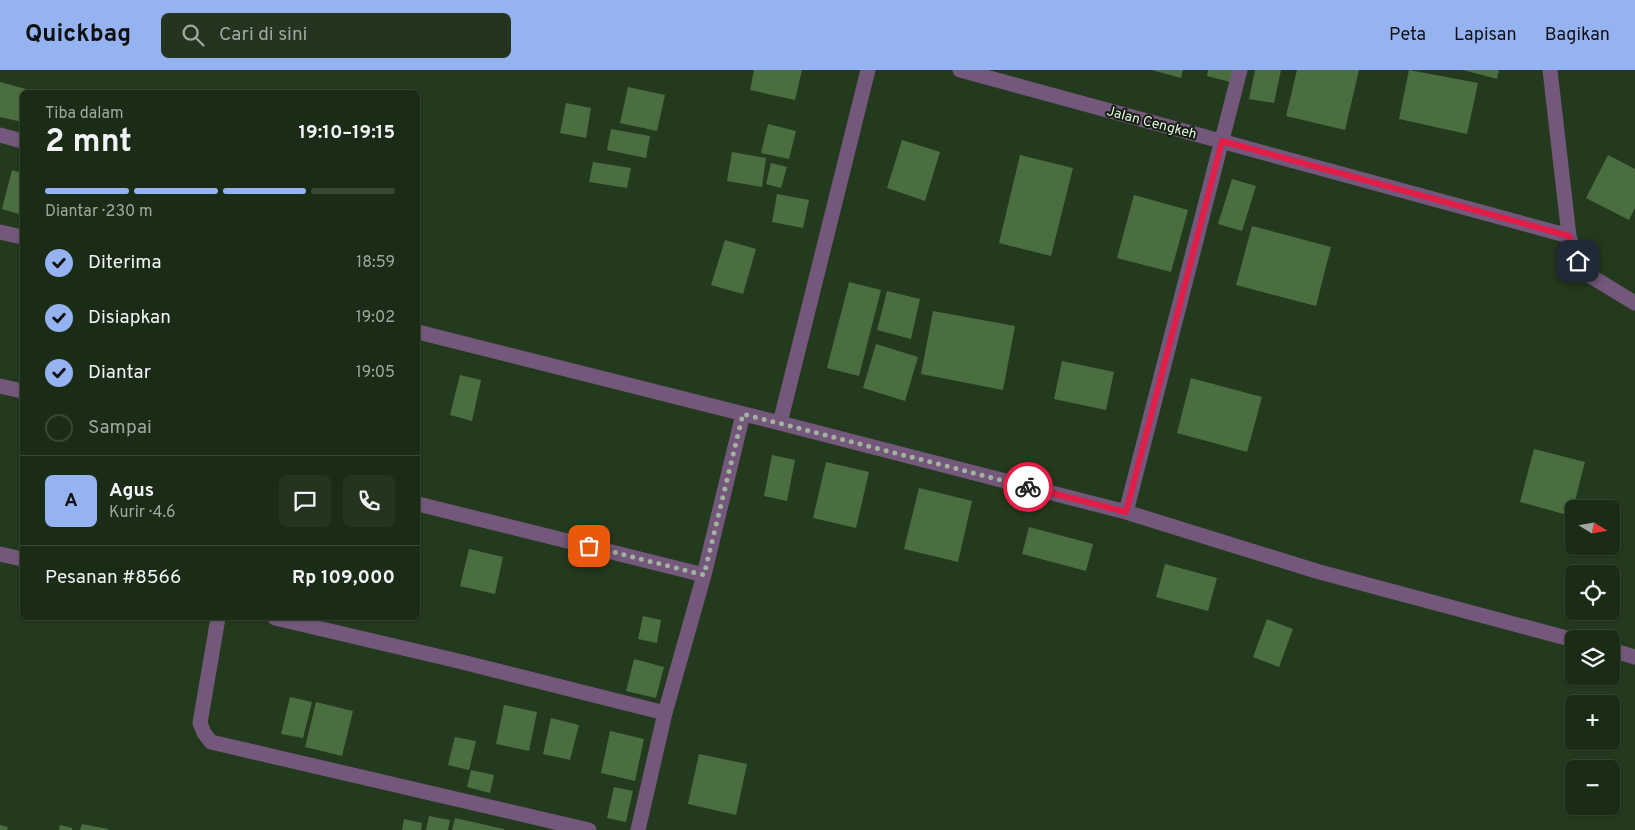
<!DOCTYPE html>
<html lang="id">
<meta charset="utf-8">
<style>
body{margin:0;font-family:Overpass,sans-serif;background:#24341f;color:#f1f3f6;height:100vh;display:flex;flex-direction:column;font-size:19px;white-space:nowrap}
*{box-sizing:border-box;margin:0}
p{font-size:16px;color:#a0a7a1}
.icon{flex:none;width:28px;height:28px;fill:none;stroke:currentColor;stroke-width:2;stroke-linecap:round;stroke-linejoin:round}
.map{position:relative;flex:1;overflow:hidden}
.drawer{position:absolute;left:20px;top:20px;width:400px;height:530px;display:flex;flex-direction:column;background:#1b2c16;border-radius:8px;box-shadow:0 1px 4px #0004,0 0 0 1px #394835}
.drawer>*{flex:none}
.needle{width:32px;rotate:101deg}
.fabs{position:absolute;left:1565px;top:430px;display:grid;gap:10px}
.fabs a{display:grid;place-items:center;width:55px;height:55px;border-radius:8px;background:#1b2c16;box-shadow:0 1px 4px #0004,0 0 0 1px #394835;font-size:25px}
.pin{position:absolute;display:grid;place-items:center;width:42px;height:42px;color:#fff;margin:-21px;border-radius:10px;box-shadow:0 2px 8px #0006}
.courier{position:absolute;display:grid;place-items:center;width:50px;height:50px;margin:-25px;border:4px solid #e11d48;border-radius:50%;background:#fff;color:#222;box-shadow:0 1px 6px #0007}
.headline em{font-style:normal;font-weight:700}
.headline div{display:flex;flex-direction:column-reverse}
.headline{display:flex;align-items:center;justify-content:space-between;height:85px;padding:0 25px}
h1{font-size:32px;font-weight:700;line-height:38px}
.bar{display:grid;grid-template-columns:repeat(4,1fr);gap:8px 5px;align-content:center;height:60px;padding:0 25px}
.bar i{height:6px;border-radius:4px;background:#394835}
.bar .selected{background:#95b2f1}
.bar p{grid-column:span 4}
.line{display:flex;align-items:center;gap:12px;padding:0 25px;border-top:1px solid #394835}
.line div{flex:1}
.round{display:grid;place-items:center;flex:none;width:52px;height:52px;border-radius:8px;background:#24341f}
ol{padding:0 25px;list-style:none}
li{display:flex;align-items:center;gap:15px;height:55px}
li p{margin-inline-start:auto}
li .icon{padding:5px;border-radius:50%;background:#95b2f1;color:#111;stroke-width:4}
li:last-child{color:#a0a7a1}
li i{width:28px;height:28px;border:2px solid #394835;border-radius:50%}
header{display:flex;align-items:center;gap:30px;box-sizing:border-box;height:70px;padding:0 25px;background:#95b2f1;color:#111}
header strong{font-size:24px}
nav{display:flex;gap:28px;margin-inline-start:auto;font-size:18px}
.search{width:350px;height:45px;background:#24341f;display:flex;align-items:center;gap:12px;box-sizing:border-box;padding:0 18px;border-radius:8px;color:#a0a7a1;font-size:19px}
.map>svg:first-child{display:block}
</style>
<header>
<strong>Quickbag</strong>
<div class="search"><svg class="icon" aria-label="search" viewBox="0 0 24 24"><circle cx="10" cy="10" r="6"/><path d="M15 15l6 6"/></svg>Cari di sini</div>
<nav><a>Peta</a><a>Lapisan</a><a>Bagikan</a></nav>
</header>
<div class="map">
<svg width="1635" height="760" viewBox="0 0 1635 760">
<rect width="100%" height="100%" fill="#243a1e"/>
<path fill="#4b6e41" d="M754,0H802L795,30L750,20Z
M1152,0H1183L1181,8Z
M1208,0H1234L1230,12L1207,6Z
M1255,0H1281L1274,33L1249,29Z
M1297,0H1359L1345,60L1286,46Z
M1409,0L1478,13L1467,64L1399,49Z
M1463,0H1499L1497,9Z
M0,12L37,22H22V52L0,47Z
M628,17L665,25L657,61L620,53Z
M566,33L591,38L586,68L560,63Z
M768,54L796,61L789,89L761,83Z
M611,59L650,66L646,88L607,80Z
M902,70L940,82L925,131L887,118Z
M732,82L766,88L762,117L727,111Z
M1020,85L1073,98L1051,186L999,173Z
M1608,85L1635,99V138L1629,150L1586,128Z
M593,92L631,98L627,118L589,112Z
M771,93L787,97L781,118L766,114Z
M12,100L22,103V145L2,139Z
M1232,109L1256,116L1242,161L1218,154Z
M777,124L809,130L803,158L772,152Z
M1134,125L1188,140L1171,202L1117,188Z
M1252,156L1331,177L1316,236L1236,215Z
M725,170L756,179L743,224L711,215Z
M849,212L881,220L859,306L827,298Z
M887,221L920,229L911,269L877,260Z
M933,241L1015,256L1003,320L921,304Z
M876,274L918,287L905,331L863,318Z
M1062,291L1114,302L1106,340L1054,329Z
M460,305L481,310L472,351L450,345Z
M1191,308L1262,327L1247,382L1177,363Z
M1534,379L1585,392L1571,446L1520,432Z
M772,385L795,390L787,431L764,426Z
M826,392L869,402L856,458L813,448Z
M919,418L972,431L958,492L904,479Z
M1029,457L1093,474L1086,501L1022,484Z
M469,479L503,487L495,524L460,516Z
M1165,494L1217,508L1208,541L1156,527Z
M643,546L661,550L657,573L638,569Z
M1267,549L1293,559L1279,597L1253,587Z
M634,589L664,597L656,628L626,621Z
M290,627L312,632L303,668L281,664Z
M316,632L353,641L342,686L305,677Z
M504,635L537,642L529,681L496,674Z
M551,648L579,655L570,690L543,684Z
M610,661L644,669L635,711L601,703Z
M455,667L476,671L469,700L448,695Z
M699,684L747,694L736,745L688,734Z
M471,700L494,705L490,723L467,717Z
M614,717L633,721L626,752L607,748Z
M429,746L450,750L448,760H426Z
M455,748L504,759V760H452Z
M404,749L422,753L421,760H402Z
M82,754L108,759V760H80Z
M0,755L8,757L7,760H0Z
M60,755L72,758V760H59Z"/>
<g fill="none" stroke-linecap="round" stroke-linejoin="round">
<path stroke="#73587b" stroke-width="15" d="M960,0L1569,166
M1550,0L1569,166L1577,191L1592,207L1635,233
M0,65L22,71
M0,162L22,167
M418,262L780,353L868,0
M0,316L22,321
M780,353L1126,442L1316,501L1574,570
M418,434L704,505
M1126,442L1240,0
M0,484L22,489
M218,548L200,653L204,663L211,672L589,760
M275,548L454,590L665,643
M1611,580L1635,587
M638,760L665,643L704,505L743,344"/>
</g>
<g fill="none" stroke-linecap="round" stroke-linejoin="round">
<path stroke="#a1b29d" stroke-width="5" stroke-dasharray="0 9" d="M589,476L704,505L743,344L1028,417"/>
<path stroke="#e11d48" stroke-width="6" d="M1028,417L1126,442L1222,71L1569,166L1578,191"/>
</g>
<g text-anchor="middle" stroke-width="4" stroke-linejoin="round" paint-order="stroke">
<g font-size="14" fill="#e5f3e1" stroke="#141e11">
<text transform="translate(1152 52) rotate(15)" y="5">Jalan Cengkeh</text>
</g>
</g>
</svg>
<div class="fabs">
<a><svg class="needle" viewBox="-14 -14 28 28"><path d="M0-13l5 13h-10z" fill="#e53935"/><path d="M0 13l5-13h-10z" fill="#a0a7a1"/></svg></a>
<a><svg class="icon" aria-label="locate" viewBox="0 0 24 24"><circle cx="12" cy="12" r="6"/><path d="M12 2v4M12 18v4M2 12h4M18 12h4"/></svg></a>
<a><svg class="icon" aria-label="layers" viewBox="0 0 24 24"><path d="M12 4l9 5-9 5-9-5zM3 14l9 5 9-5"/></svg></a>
<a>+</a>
<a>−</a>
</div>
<div class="pin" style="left:589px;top:476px;background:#ea580c"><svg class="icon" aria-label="bag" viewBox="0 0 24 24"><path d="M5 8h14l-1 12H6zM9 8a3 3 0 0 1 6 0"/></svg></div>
<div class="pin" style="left:1578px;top:191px;background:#1f2937"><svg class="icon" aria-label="home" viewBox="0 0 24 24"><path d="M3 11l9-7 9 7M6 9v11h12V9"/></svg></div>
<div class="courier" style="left:1028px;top:417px"><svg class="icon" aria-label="bike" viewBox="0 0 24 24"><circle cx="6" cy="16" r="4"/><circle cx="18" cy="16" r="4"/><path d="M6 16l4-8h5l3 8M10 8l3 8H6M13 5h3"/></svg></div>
<section class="drawer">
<div class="headline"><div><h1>2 mnt</h1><p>Tiba dalam</p></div><em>19:10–19:15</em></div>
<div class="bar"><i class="selected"></i><i class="selected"></i><i class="selected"></i><i></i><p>Diantar · 230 m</p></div>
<ol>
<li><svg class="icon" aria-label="check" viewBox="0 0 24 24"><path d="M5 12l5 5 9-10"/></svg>Diterima<p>18:59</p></li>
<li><svg class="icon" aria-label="check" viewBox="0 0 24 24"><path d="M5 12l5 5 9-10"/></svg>Disiapkan<p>19:02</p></li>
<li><svg class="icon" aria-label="check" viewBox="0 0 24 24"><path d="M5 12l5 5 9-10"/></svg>Diantar<p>19:05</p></li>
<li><i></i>Sampai</li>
</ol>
<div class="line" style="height:90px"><b class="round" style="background:#95b2f1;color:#111">A</b><div><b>Agus</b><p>Kurir · 4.6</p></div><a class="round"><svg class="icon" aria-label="chat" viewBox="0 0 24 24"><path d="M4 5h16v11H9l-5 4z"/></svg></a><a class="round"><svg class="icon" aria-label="phone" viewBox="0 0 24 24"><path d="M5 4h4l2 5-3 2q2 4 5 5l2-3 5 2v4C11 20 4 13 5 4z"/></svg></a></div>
<div class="line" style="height:65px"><div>Pesanan #8566</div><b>Rp 109,000</b></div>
</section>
</div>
